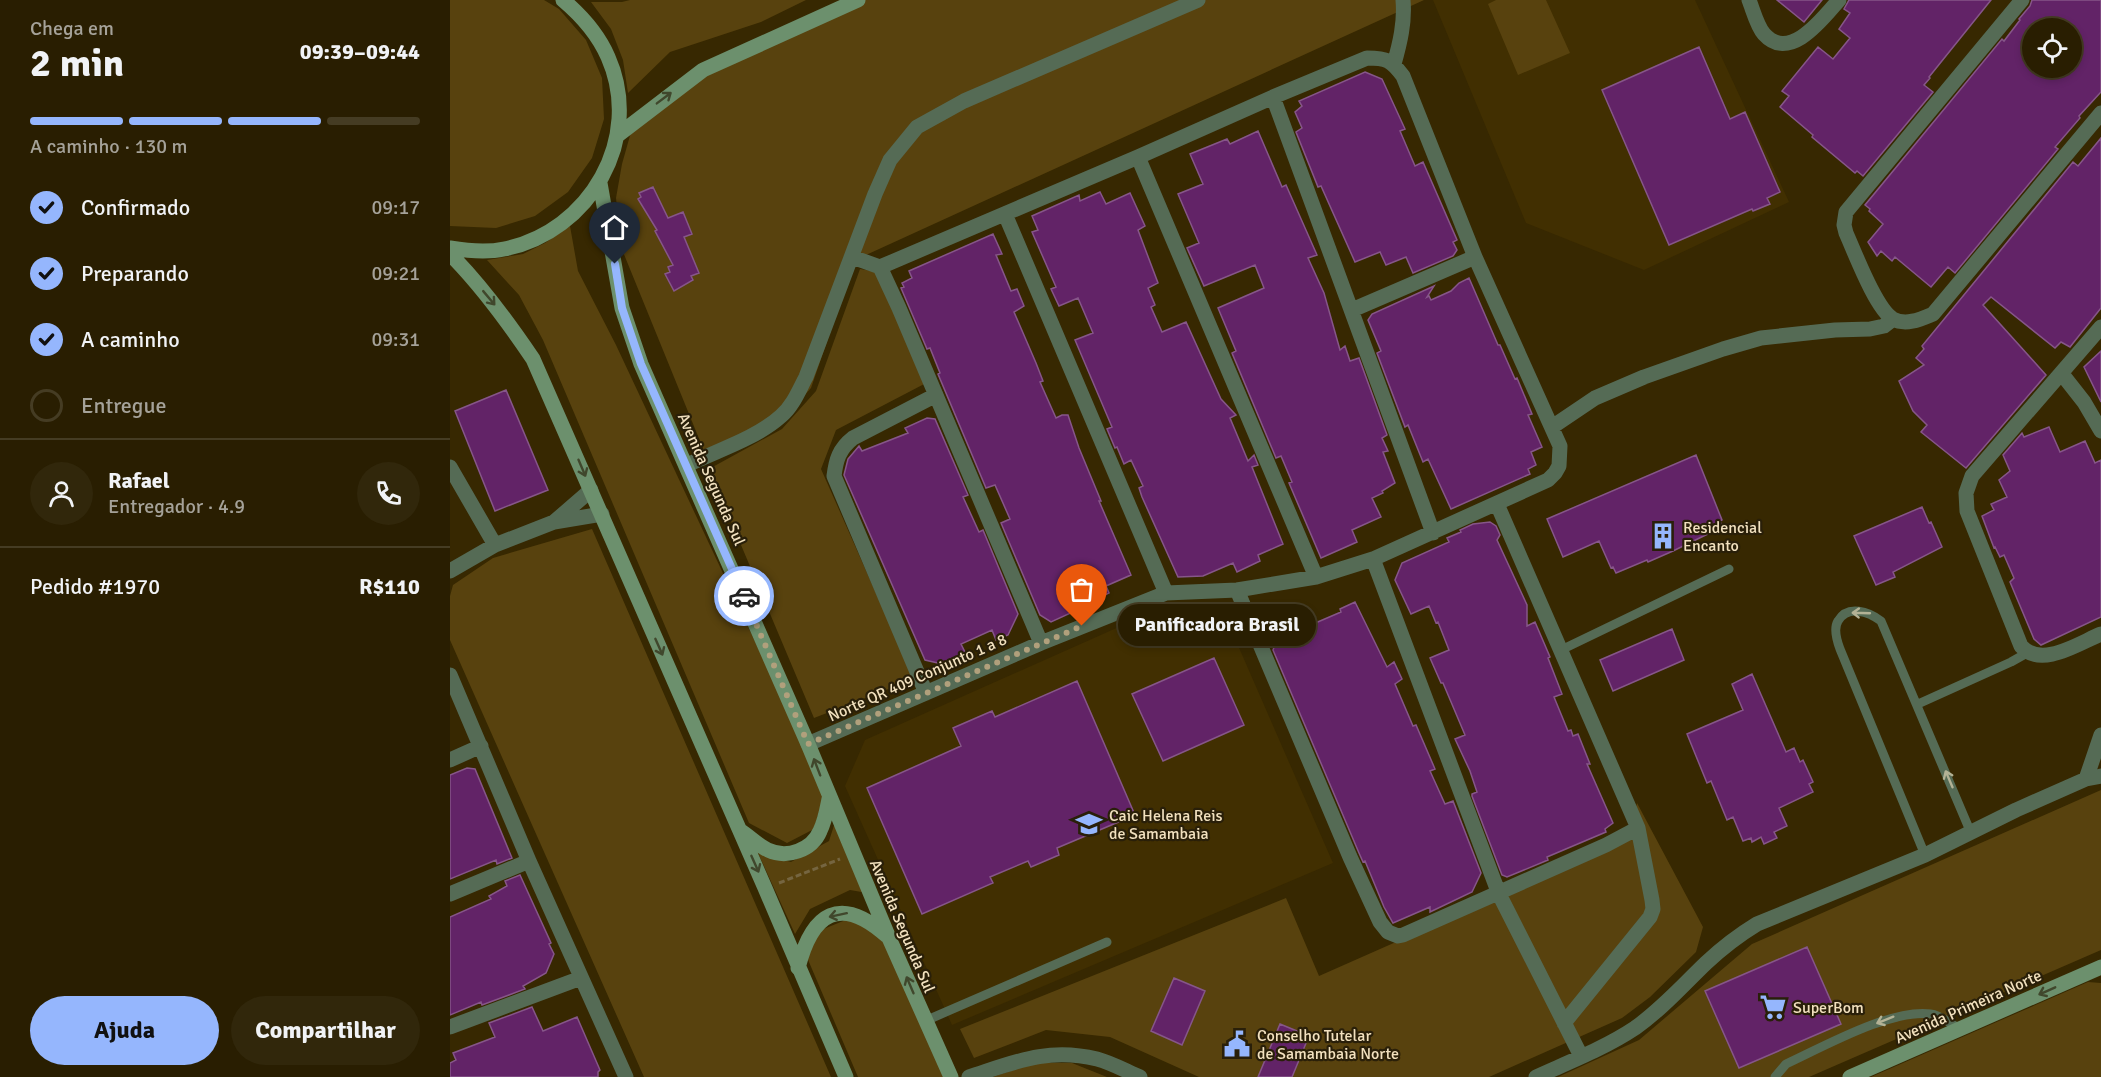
<!DOCTYPE html>
<html lang="pt">
<meta charset="utf-8">
<style>
body{margin:0;font-family:Signika,sans-serif;background:#31270b;color:#f1f3f6;height:100vh;display:flex;flex-direction:column;font-size:22px;white-space:nowrap}
*{box-sizing:border-box;margin:0}
p{font-size:20px;color:#a5a299}
.icon{flex:none;width:33px;height:33px;fill:none;stroke:currentColor;stroke-width:2;stroke-linecap:round;stroke-linejoin:round}
.map{position:relative;flex:1;overflow:hidden}
.panel{display:flex;flex-direction:column;background:#291e01;width:450px}
.panel>*{flex:none}
.fabs{position:absolute;left:1572px;top:18px;display:grid;gap:12px}
.fabs a{display:grid;place-items:center;width:60px;height:60px;border-radius:50%;background:#291e01;box-shadow:0 3px 9px #0003,0 0 0 2px #453c23;font-size:30px}
.pin{position:absolute;display:grid;place-items:center;width:51px;height:51px;color:#fff;margin:-62px -26px;border-radius:50% 50% 50% 0;rotate:-45deg;box-shadow:0 0 6px #0007}
.pin .icon{rotate:45deg}
.courier{position:absolute;display:grid;place-items:center;width:60px;height:60px;margin:-30px;border:4px solid #95b6fd;border-radius:50%;background:#fff;color:#222;box-shadow:0 2px 8px #0007}
.bubble{position:absolute;height:42px;border-radius:21px;background:#291e01;box-shadow:0 3px 9px #0003,0 0 0 2px #453c23;font-size:20px;font-weight:700;line-height:42px;text-align:center}
.headline em{font-style:normal;font-weight:700}
.headline div{display:flex;flex-direction:column-reverse}
.headline{display:flex;align-items:center;justify-content:space-between;height:102px;padding:0 30px}
h1{font-size:39px;font-weight:700;line-height:45px}
.bar{display:grid;grid-template-columns:repeat(4,1fr);gap:9px 6px;align-content:center;height:72px;padding:0 30px}
.bar i{height:8px;border-radius:4px;background:#453c23}
.bar .selected{background:#95b6fd}
.bar p{grid-column:span 4}
.line{display:flex;align-items:center;gap:15px;padding:0 30px;border-top:2px solid #453c23}
.line div{flex:1}
.round{display:grid;place-items:center;flex:none;width:63px;height:63px;border-radius:32px;background:#31270b}
ol{padding:0 30px;list-style:none}
li{display:flex;align-items:center;gap:18px;height:66px}
li p{margin-inline-start:auto}
li .icon{padding:6px;border-radius:50%;background:#95b6fd;color:#111;stroke-width:4}
li:last-child{color:#a5a299}
li i{width:33px;height:33px;border:3px solid #453c23;border-radius:50%}
.button{display:flex;gap:12px;margin-top:auto;padding:12px 30px}
.button a{flex:1;height:69px;border-radius:36px;background:#95b6fd;color:#111;font-size:24px;font-weight:700;line-height:69px;text-align:center}
.button a+a{background:#31270b;color:#f1f3f6}
main{display:flex;flex:1;min-height:0}
.map>svg:first-child{display:block}
</style>
<main>
<section class="panel">
<div class="headline"><div><h1>2 min</h1><p>Chega em</p></div><em>09:39–09:44</em></div>
<div class="bar"><i class="selected"></i><i class="selected"></i><i class="selected"></i><i></i><p>A caminho · 130 m</p></div>
<ol>
<li><svg class="icon" aria-label="check" viewBox="0 0 24 24"><path d="M5 12l5 5 9-10"/></svg>Confirmado<p>09:17</p></li>
<li><svg class="icon" aria-label="check" viewBox="0 0 24 24"><path d="M5 12l5 5 9-10"/></svg>Preparando<p>09:21</p></li>
<li><svg class="icon" aria-label="check" viewBox="0 0 24 24"><path d="M5 12l5 5 9-10"/></svg>A caminho<p>09:31</p></li>
<li><i></i>Entregue</li>
</ol>
<div class="line" style="height:108px"><a class="round"><svg class="icon" aria-label="person" viewBox="0 0 24 24"><circle cx="12" cy="8" r="4"/><path d="M4 21q1-7 8-7t8 7"/></svg></a><div><b>Rafael</b><p>Entregador · 4.9</p></div><a class="round"><svg class="icon" aria-label="phone" viewBox="0 0 24 24"><path d="M5 4h4l2 5-3 2q2 4 5 5l2-3 5 2v4C11 20 4 13 5 4z"/></svg></a></div>
<div class="line" style="height:78px"><div>Pedido #1970</div><b>R$110</b></div>
<div class="button"><a>Ajuda</a><a>Compartilhar</a></div>
</section>
<div class="map">
<svg width="1651" height="1077" viewBox="0 0 1651 1077">
<rect width="100%" height="100%" fill="#372801"/>
<path fill="#412f01" d="M983,0H1245L1339,202L1194,270L1076,223Z
M776,618L883,863L502,1025L395,786L415,740L671,626Z"/>
<path fill="#58420e" d="M0,0H94L109,9L136,40L152,78L154,119L142,158L118,192L85,216L46,228L0,226Z
M180,0H356L311,22L220,52L178,93L173,60L161,29L141,2H172Z
M407,0H974L405,260L361,388L328,425L259,463L171,247L166,198L172,164L181,132L260,65Z
M1046,0H1096L1120,53L1068,75L1038,4Z
M120,226L128,271L166,345L375,791L364,829L337,843L299,823L93,340L69,295L37,260L73,254L95,243Z
M410,269L434,273L478,382L386,430L371,469L464,679L364,718L259,469L332,429L366,391Z
M142,529L381,1077H194L0,640V596L3,585L43,558Z
M1651,790V950L1359,1077H1108L1189,1040L1302,944Z
M1187,803L1253,927L1246,952L1200,997L1172,1018L1039,1077H749L660,1037L596,1030L524,1058L510,1029L836,898L869,976L1179,839Z
M387,816L423,894L400,890L360,909L345,934L308,853L341,862L379,841Z
M408,915L430,924L497,1077H408L356,955L371,930Z
M1638,982L1651,983V1077H1421Z
M584,1063H622L657,1077H543Z"/>
<path fill="#622367" stroke="#865689" stroke-width="1.5" fill-rule="evenodd" d="M1327,0H1372L1354,22Z
M1399,0H1541L1479,77L1480,78L1474,85L1483,92L1413,176L1407,171L1405,173L1362,137L1363,135L1330,107L1339,96L1332,91L1368,47L1383,59L1400,38L1389,29L1400,13L1394,9Z
M1582,0H1651V92L1629,116L1630,118L1605,147L1608,149L1505,273L1498,267L1481,287L1445,257L1442,261L1431,251L1427,256L1418,242L1433,224L1419,211L1420,209L1415,205L1552,39L1554,41L1570,20L1569,19L1580,6ZM1582,28H1622V68H1582Z
M1249,47L1280,119L1295,112L1330,192L1317,198L1320,204L1303,211L1302,209L1219,245L1152,90Z
M915,72L932,79L955,129L950,131L965,166L973,162L1007,240L1003,242L1007,250L1003,256L963,273L956,257L936,265L930,252L905,262L871,186L868,187L846,132L852,128L845,112L852,106L849,101Z
M808,131L832,187L836,185L867,255L858,258L874,293L890,350L895,346L900,361L909,358L937,435L932,438L938,451L933,452L945,483L932,491L933,493L922,498L931,517L902,530L907,542L871,558L839,483L842,482L831,456L826,458L782,353L786,351L768,308L814,288L805,265L754,286L737,248L749,243L728,194L753,184L740,154L777,139L780,144Z
M1651,138V308L1620,347L1611,342L1605,348L1541,297L1533,305L1596,375L1516,468L1471,432L1477,425L1463,411L1449,381L1474,365L1466,358L1474,349L1472,346L1623,162L1628,166Z
M203,187L218,218L233,212L242,234L234,237L249,273L241,276L243,280L224,291L215,274L220,272L218,267L223,265L205,231L207,230L188,199L191,197L189,193Z
M650,192L656,204L680,193L695,226L688,230L708,283L698,288L705,305L701,307L712,332L736,322L771,399L786,415L780,418L798,461L804,455L808,465L802,467L833,544L808,555L810,561L787,572L783,563L753,576L728,577L692,497L689,488L693,486L681,460L674,464L667,447L665,448L657,429L662,427L625,340L643,333L628,298L609,306L601,289L606,287L582,232L588,230L582,216L629,195L630,201Z
M543,234L552,254L546,255L561,291L567,289L574,306L564,312L586,363L593,381L590,382L606,418L612,415H618L629,448L651,501H649L681,575L656,586L659,593L649,598V600L601,622L590,615L551,523L560,519L545,485L536,488L488,374L490,373L480,348L477,349L451,288L454,287L452,283L462,278L459,271Z
M1019,278L1048,345H1050L1065,379L1067,378L1082,414L1078,415L1092,447L1081,452L1086,465L1078,469L1080,474L1001,509L978,459L973,462L958,425L955,427L927,353L931,351L918,320L922,314L984,286L977,297L979,296L981,300L1001,291L1009,283Z
M1651,351V402L1634,367Z
M56,390L98,490L45,511L5,411Z
M477,418L485,419L518,495L513,497L529,532L533,530L568,614L558,635L546,640L542,630L511,644L516,654L492,664L475,660L394,475L398,459L409,446L412,451L458,433L455,428Z
M1599,427L1610,452L1635,441L1645,463L1651,460V617L1591,645L1584,639L1560,582L1564,578L1554,555L1550,557L1545,547L1544,548L1532,516L1544,510L1541,504L1557,497L1549,480L1560,471L1553,455L1572,433L1574,437Z
M1246,455L1272,520L1270,521L1272,527L1223,551L1198,562L1197,560L1166,573L1163,567L1161,568L1149,541L1113,557L1097,519Z
M1472,507L1479,523L1481,522L1492,547L1443,572L1445,577L1426,585L1404,536Z
M1040,522L1046,526L1050,535L1047,540L1077,605V626L1085,622L1100,657L1098,658L1112,694L1104,697L1118,731L1121,730L1123,736L1128,734L1140,764H1137L1163,823L1155,829L1156,832L1097,857L1098,860L1057,877L1052,875L1022,796V794L1027,792L1020,771L1005,739L1015,735L993,683H991L980,658L999,650L988,622L986,623L979,606L961,614L945,580L952,563L999,542L997,538L1011,532L1010,530L1023,524Z
M905,602L937,667L944,662L952,679L945,684L963,726L966,725L985,769L980,771L995,804L1003,801L1031,873L1022,892L980,912V907L943,923L934,907L915,861L913,862L909,853L823,650L830,632L853,622L856,627L891,612L890,609Z
M1222,629L1234,660L1163,691L1150,660Z
M764,658L794,725L713,761L682,694Z
M1302,674L1336,752L1344,748L1350,762L1353,760L1363,782L1359,784L1363,792L1329,808L1337,826L1324,832L1327,838L1314,844L1311,837L1302,842L1301,838L1293,841L1283,817L1277,820L1261,781L1257,783L1237,734L1293,710L1282,684Z
M627,681L685,815L607,848L609,855L581,867L578,861L540,877L543,883L472,914L417,788L511,746L503,728L542,711L545,717Z
M17,768L25,769L62,858L47,864L46,860L0,879V775Z
M70,875L101,943L99,944L104,954L96,973L73,986L75,989L32,1005L31,1002L0,1015V917L41,899L39,896L57,886L55,881Z
M1357,947L1391,1024L1289,1068L1255,991Z
M724,978L755,991L732,1045L701,1031Z
M82,1007L93,1031L127,1017L150,1070L148,1072V1077H0V1063L6,1060L3,1053L45,1037L39,1023Z
M830,1024L859,1036L842,1077H808Z"/>
<g fill="none" stroke-linecap="round" stroke-linejoin="round">
<path stroke="#756540" stroke-width="3" stroke-dasharray="6 3" stroke-linecap="butt" d="M329,883L390,859"/>
<path stroke="#556b55" stroke-width="9" d="M1111,650L1279,569
M1468,704L1561,662L1577,653
M1475,855L1390,649C1387,641 1383,629 1388,621C1398,604 1419,612 1431,621L1521,833
M475,1021L657,942
M1325,1077L1336,1064C1373,1047 1442,1008 1481,1014C1490,1015 1501,1024 1510,1029"/>
<path stroke="#556b55" stroke-width="15" d="M1299,0C1303,10 1307,26 1314,34C1340,63 1373,18 1389,0
M1572,0L1396,212L1394,225L1396,233C1405,253 1426,309 1443,319C1456,326 1471,319 1483,314L1651,113
M917,58C937,58 941,60 953,76L1025,257L1110,446L1109,466L1105,473L1098,480L923,559L866,577L787,590L716,593L591,643L449,308L430,267L688,157L823,97Z
M944,64C950,43 955,22 953,0
M823,97L983,533
M688,157L866,577
M555,214L716,593
M402,257L430,267
M902,310L1025,257
M1651,327L1522,476L1516,493L1517,511L1571,646C1591,669 1629,643 1651,634
M1612,374L1634,402L1651,431
M1102,427L1145,398L1194,377L1273,349L1311,338L1385,330L1420,329L1434,326L1443,319
M237,465C266,451 307,438 331,416C343,406 349,390 356,377L425,194L440,160L467,127L514,101L748,0
M0,467L45,545
M104,522L141,490
M923,559L1049,894L1131,1056
M0,571L45,545L104,522L152,514
M787,590L900,857L930,922L938,932L948,936L953,935L1156,845L1188,828L1047,504
M0,675L79,861L176,1077
M476,693L384,476C386,460 389,449 403,438L486,395
M358,744L591,643
M0,760L31,746
M1636,779L1651,735
M0,894L79,861
M1114,1023L1200,917L1203,909L1202,900L1188,828
M0,1027L131,978
M519,1077C565,1062 598,1047 647,1059C662,1063 676,1071 690,1077
M1086,1077C1119,1062 1155,1048 1185,1028C1212,1009 1233,985 1256,963C1272,948 1289,935 1307,924L1475,855L1566,810L1636,779L1651,776"/>
<path stroke="#6c906d" stroke-width="15" d="M168,135L253,70L408,0
M150,183L172,308L191,364L358,744L439,938L501,1077
M0,248C18,251 36,253 54,249C140,232 194,138 158,57C148,34 132,16 113,0
M0,254C32,286 58,322 83,359L315,888L396,1077
M291,831C300,837 309,846 318,850C337,859 362,850 370,831C375,821 377,809 379,799
M348,968C362,913 390,894 437,936
M1400,1077L1651,967"/>
</g>
<defs><path id="oneway-shaft" d="M-6 0H5M1.5-3L5.5 0L1.5 3" fill="none" stroke-width="1.6" stroke-linecap="round" stroke-linejoin="round" transform="scale(1.5)"/></defs>
<g stroke="#40472c">
<use href="#oneway-shaft" transform="translate(214 98) rotate(-37)"/>
<use href="#oneway-shaft" transform="translate(39 298) rotate(50)"/>
<use href="#oneway-shaft" transform="translate(132 468) rotate(67)"/>
<use href="#oneway-shaft" transform="translate(209 647) rotate(66)"/>
<use href="#oneway-shaft" transform="translate(367 767) rotate(-111)"/>
<use href="#oneway-shaft" transform="translate(305 864) rotate(66)"/>
<use href="#oneway-shaft" transform="translate(388 915) rotate(168)"/>
<use href="#oneway-shaft" transform="translate(460 985) rotate(-113)"/>
<use href="#oneway-shaft" transform="translate(1597 991) rotate(156)"/>
</g>
<g stroke="#b3b295">
<use href="#oneway-shaft" transform="translate(1411 613) rotate(-178)"/>
<use href="#oneway-shaft" transform="translate(1499 779) rotate(-113)"/>
<use href="#oneway-shaft" transform="translate(1435 1020) rotate(158)"/>
</g>
<g fill="none" stroke-linecap="round" stroke-linejoin="round">
<path stroke="#b1a07c" stroke-width="6" stroke-dasharray="0 10.8" d="M294,596L358,744L632,626"/>
<path stroke="#95b6fd" stroke-width="8" d="M165,264L172,308L191,364L294,596"/>
</g>
<defs>
<g id="building-bare" transform="scale(2.07)"><path d="M-4-6H4V6H1V3H-1V6H-4ZM-2.5-4.3h1.7v1.8h-1.7ZM.8-4.3h1.7v1.8H.8ZM-2.5-1h1.7V.8h-1.7ZM.8-1h1.7V.8H.8Z" fill="#95b6fd" stroke="#291f09" stroke-width="2.5" paint-order="stroke"/></g>
<g id="school-bare" transform="scale(2.07)"><path d="M0-5L7-2L0 1L-7-2ZM-4 1L0 2.5L4 1V4Q0 6-4 4Z" fill="#95b6fd" stroke="#291f09" stroke-width="2.5" paint-order="stroke"/></g>
<g id="supermarket-bare" transform="scale(2.07)"><path d="M-6-5.5h2.5l.6 2H6L4.5 2H-2.5L-4.4-4H-6ZM-1.5 3.2a1.3 1.3 0 1 0 .1 0ZM3 3.2a1.3 1.3 0 1 0 .1 0Z" fill="#95b6fd" stroke="#291f09" stroke-width="2.5" paint-order="stroke"/></g>
<g id="civic-bare" transform="scale(2.07)"><path d="M-.6-6.5H3V-4.5H.6V-3L4-1V1h2V6H-6V1h2V-1L-.6-3ZM-1.2 2.5V6h2.4V2.5Z" fill="#95b6fd" stroke="#291f09" stroke-width="2.5" paint-order="stroke"/></g>
</defs>
<g fill-rule="evenodd">
<use href="#building-bare" x="1213" y="536"/>
<use href="#school-bare" x="639" y="824"/>
<use href="#supermarket-bare" x="1323" y="1007"/>
<use href="#civic-bare" x="787" y="1044"/>
</g>
<g text-anchor="middle" stroke-width="4.5" stroke-linejoin="round" paint-order="stroke">
<g font-size="16" fill="#f2e1bf" stroke="#291f09">
<text transform="translate(262 479) rotate(66)" y="6">Avenida Segunda Sul</text>
<text transform="translate(467 677) rotate(-24)" y="6">Norte QR 409 Conjunto 1 a 8</text>
<text transform="translate(453 926) rotate(67)" y="6">Avenida Segunda Sul</text>
<text transform="translate(1518 1006) rotate(-24)" y="6">Avenida Primeira Norte</text>
</g>
<g font-size="16" fill="#f2e1bf" stroke="#291f09" text-anchor="start">
<text x="1233" y="533">Residencial<tspan x="1233" dy="18">Encanto</tspan></text>
<text x="659" y="821">Caic Helena Reis<tspan x="659" dy="18">de Samambaia</tspan></text>
<text x="1343" y="1013">SuperBom</text>
<text x="807" y="1041">Conselho Tutelar<tspan x="807" dy="18">de Samambaia Norte</tspan></text>
</g>
</g>
</svg>
<div class="fabs">
<a><svg class="icon" aria-label="locate" viewBox="0 0 24 24"><circle cx="12" cy="12" r="6"/><path d="M12 2v4M12 18v4M2 12h4M18 12h4"/></svg></a>
</div>
<div class="pin" style="left:632px;top:626px;background:#ea580c"><svg class="icon" aria-label="bag" viewBox="0 0 24 24"><path d="M5 8h14l-1 12H6zM9 8a3 3 0 0 1 6 0"/></svg></div>
<div class="pin" style="left:165px;top:264px;background:#1f2937"><svg class="icon" aria-label="home" viewBox="0 0 24 24"><path d="M3 11l9-7 9 7M6 9v11h12V9"/></svg></div>
<div class="courier" style="left:294px;top:596px"><svg class="icon" aria-label="car" viewBox="0 0 24 24"><path d="M5 17H2v-5l4-1 3-4h7l3 4 3 1v5h-3M9 17h6M6 11h13"/><circle cx="7" cy="17" r="2"/><circle cx="17" cy="17" r="2"/></svg></div>
<div class="bubble" style="left:668px;top:604px;width:198px">Panificadora Brasil</div>
</div>
</main>
